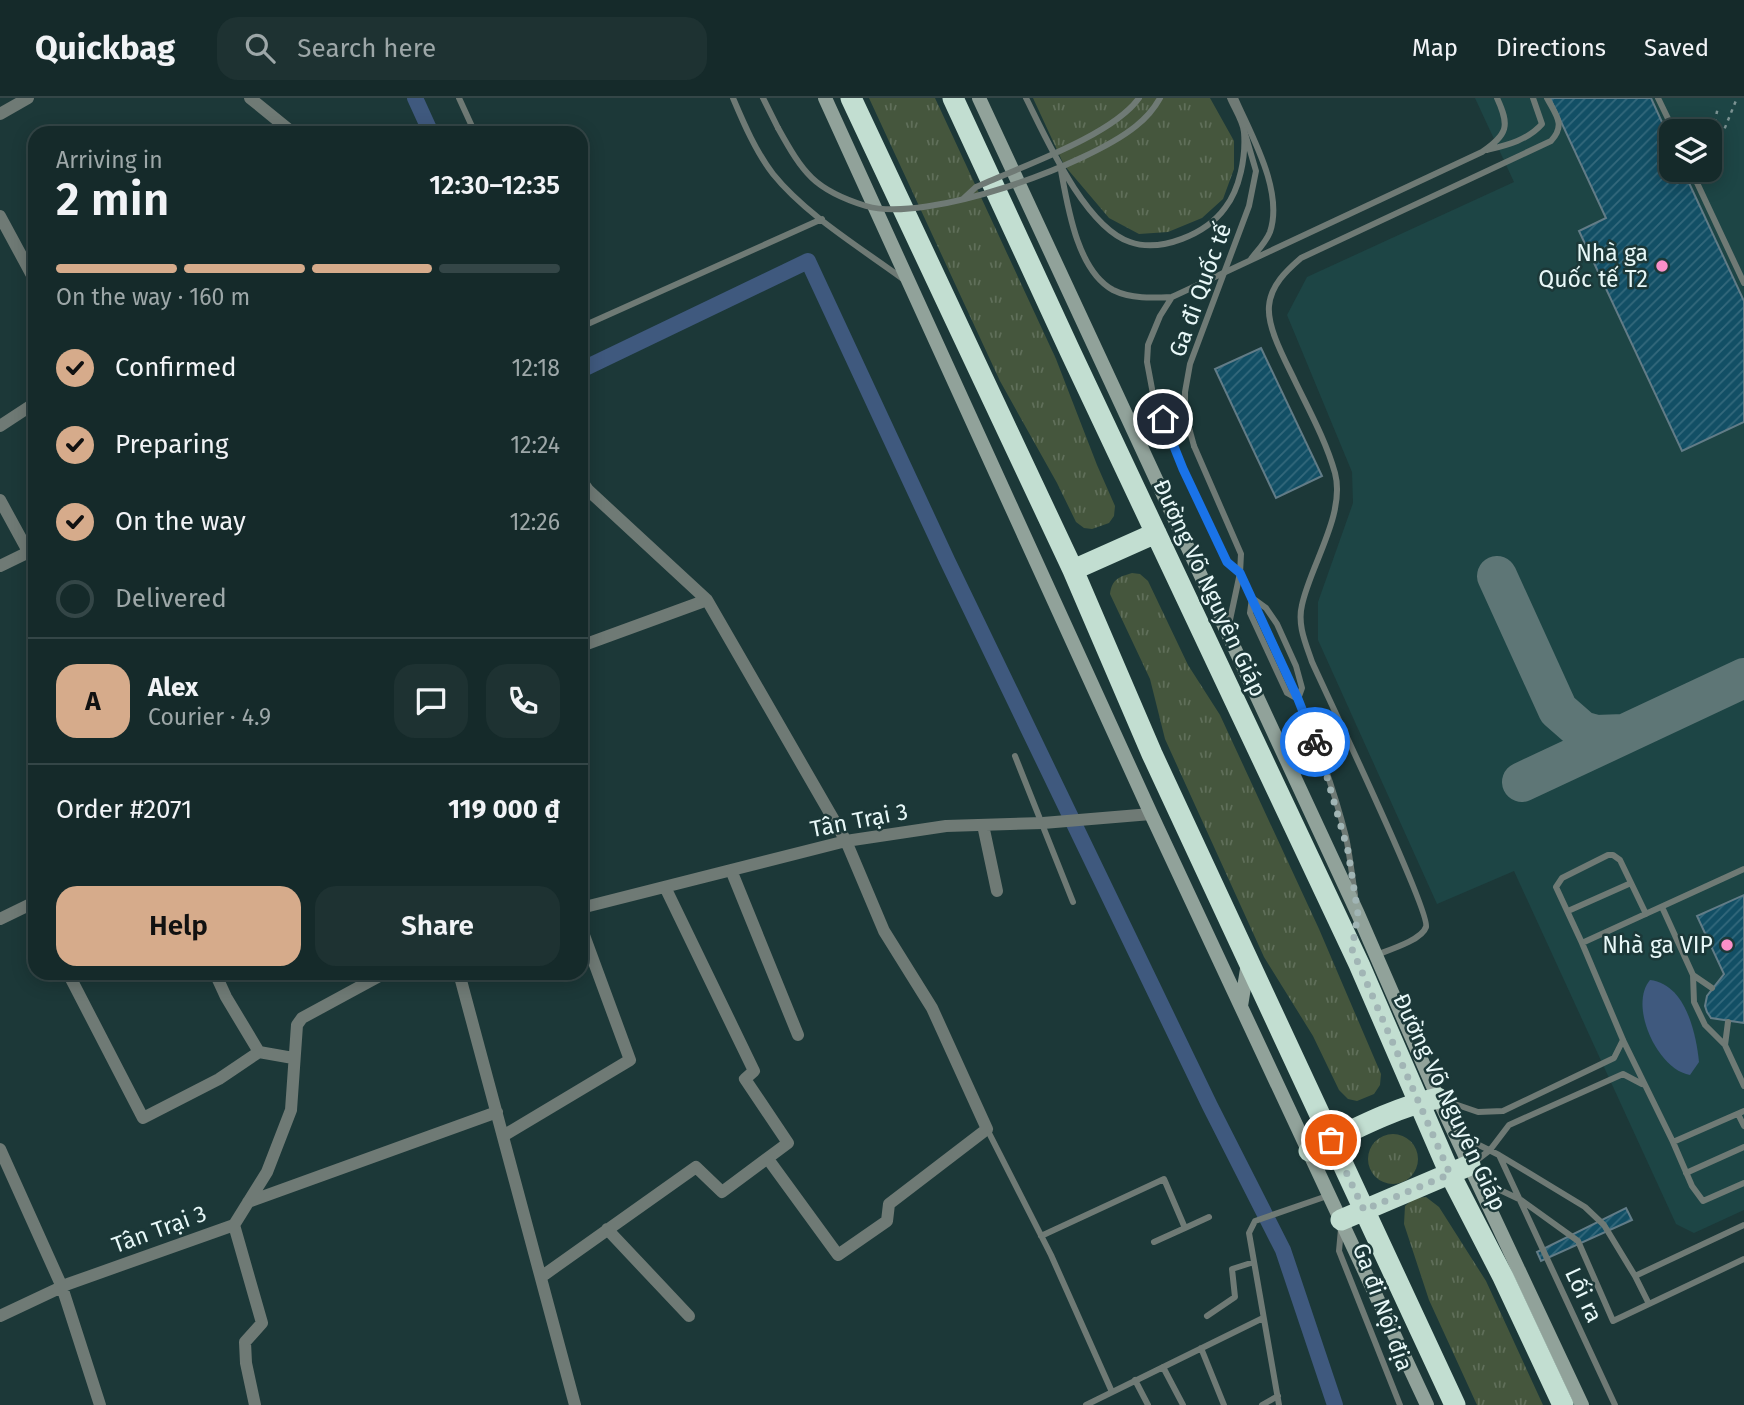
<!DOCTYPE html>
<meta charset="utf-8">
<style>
body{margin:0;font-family:"Fira Sans",sans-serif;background:#1e3232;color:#f1f3f6;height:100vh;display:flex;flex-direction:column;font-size:26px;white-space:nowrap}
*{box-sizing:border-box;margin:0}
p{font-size:23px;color:#9da7a8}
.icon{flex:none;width:38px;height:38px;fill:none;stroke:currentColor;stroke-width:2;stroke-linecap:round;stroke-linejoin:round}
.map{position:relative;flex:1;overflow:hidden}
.details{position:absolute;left:28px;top:28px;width:560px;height:854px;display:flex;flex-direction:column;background:#152a2a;border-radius:21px;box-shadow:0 4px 18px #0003,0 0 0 2px #344647}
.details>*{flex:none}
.buttons{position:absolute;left:1659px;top:21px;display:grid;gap:14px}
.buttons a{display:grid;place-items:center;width:63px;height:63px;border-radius:14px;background:#152a2a;box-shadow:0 4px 18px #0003,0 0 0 2px #344647;font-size:35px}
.pin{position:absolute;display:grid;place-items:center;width:60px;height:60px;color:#fff;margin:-30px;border:4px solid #fff;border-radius:50%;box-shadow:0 2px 7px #0007}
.courier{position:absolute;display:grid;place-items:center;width:70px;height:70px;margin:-35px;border:5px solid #1a73e8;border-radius:50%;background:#fff;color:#222;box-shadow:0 2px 9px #0007}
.head em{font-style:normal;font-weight:600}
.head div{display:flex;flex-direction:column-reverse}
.head{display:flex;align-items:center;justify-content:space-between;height:119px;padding:0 28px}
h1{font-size:46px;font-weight:600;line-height:52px}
.bar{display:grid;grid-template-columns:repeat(4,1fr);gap:10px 7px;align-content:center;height:84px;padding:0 28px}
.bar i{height:9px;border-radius:5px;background:#344647}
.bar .current{background:#d6ab8b}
.bar p{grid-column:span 4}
.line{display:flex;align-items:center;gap:18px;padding:0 28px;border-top:2px solid #344647}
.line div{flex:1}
.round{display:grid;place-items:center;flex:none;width:74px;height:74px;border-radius:21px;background:#1e3232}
ol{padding:0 28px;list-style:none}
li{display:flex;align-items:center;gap:21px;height:77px}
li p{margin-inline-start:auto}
li .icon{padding:7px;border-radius:50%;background:#d6ab8b;color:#111;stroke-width:4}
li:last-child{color:#9da7a8}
li i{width:38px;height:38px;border:4px solid #344647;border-radius:50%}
.button{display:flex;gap:14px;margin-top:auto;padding:14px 28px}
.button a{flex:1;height:80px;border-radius:21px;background:#d6ab8b;color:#111;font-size:28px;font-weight:600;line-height:80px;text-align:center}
.button a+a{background:#1e3232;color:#f1f3f6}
header{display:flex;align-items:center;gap:42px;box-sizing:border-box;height:98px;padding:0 35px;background:#152a2a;border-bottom:2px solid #344647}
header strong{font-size:33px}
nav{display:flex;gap:38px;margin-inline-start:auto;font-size:24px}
.search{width:490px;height:63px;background:#1e3232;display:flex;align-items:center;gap:18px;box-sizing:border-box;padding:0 24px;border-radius:21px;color:#9da7a8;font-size:26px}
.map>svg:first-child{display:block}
</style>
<header>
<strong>Quickbag</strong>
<div class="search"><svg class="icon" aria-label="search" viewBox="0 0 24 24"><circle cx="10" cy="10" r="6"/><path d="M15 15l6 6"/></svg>Search here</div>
<nav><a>Map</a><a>Directions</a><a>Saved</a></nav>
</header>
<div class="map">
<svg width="1744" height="1307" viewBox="0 0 1744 1307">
<defs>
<pattern id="grass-tufts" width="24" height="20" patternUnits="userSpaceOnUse" patternTransform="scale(1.75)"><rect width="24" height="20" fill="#45563d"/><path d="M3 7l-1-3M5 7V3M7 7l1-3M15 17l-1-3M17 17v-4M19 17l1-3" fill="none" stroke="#606f5a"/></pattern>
<pattern id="building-hatch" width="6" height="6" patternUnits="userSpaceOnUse" patternTransform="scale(1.75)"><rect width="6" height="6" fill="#124f65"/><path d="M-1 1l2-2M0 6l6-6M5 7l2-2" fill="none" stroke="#34697c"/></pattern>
</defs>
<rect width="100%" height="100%" fill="#1c3838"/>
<path fill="#1d4545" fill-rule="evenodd" d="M1475,0H1744V1112L1694,1135L1676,1126L1514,773L1437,806L1318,542V504L1353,405L1352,374L1287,217L1307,179L1514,84ZM1671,33H1710V72H1671Z"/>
<path fill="url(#grass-tufts)" d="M869,0H935L1056,261L1097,367L1115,408L1114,418L1109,425L1092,431L1084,430L1076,424L1057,385L1000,283Z
M1033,0H1210L1234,43V71L1223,101L1202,120L1168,134L1139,136L1109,120L1064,67Z
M1132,475L1140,476L1148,483L1188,567L1220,617L1319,831L1381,976L1380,987L1374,996L1357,1003L1348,1001L1339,992L1313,938L1264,859L1165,641L1150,581L1110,496C1112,481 1119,479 1132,475Z
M1368 1061a25 25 0 1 1 50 0a25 25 0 1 1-50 0Z
M1426,1099L1439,1109L1486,1183L1543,1307H1477L1429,1202L1404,1126L1405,1108L1414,1100Z"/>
<path fill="#3f597e" d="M1650,882C1685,886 1696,934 1699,964L1690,977C1658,972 1628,908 1650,882Z"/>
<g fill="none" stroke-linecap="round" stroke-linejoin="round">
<path stroke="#3f597e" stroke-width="16" d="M415,0L431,35
M581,272L808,163L947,462L1210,1008L1283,1152L1335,1307"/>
<path stroke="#5e7676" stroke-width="40" d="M1497,478L1558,612L1582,633L1596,637L1624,636
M1522,684L1744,580"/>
</g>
<path fill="url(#building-hatch)" stroke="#627c87" stroke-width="2" d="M1550,0H1651L1671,44V72H1683L1744,203V324L1682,353L1579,133L1606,120Z
M1261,250L1322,378L1276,400L1215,271Z
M1744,797V925L1711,920L1707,914L1705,908L1707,898L1724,876L1697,818Z
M1626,1110L1632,1122L1541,1163L1537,1154Z"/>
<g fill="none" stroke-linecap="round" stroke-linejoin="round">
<path stroke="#7c9393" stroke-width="2.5" stroke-dasharray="3.5 5" stroke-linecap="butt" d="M1711,41L1718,9
M1716,44L1720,42L1737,0"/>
<path stroke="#6f7a75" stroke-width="6" d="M459,0L475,35
M733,0C744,26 756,54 773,76C806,117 861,150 903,181
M763,0L778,30
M1026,0C1046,40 1085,129 1130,144C1161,155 1206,136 1225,110C1240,91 1246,58 1244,34C1243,23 1234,10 1230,0
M1235,0C1251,37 1284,93 1270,134C1266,144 1257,153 1251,161
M1658,0L1674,33
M1487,52C1507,47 1528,42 1542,26L1533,0
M1060,67C1067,104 1076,172 1113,192C1131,201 1152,200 1172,199L1482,54C1508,36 1510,28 1497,0
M1691,72L1744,185
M1172,199L1160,218L1148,247L1147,264L1153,296L1183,371L1227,464L1240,475C1281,560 1323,647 1346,739C1350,758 1352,778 1355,797
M581,229L822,121
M1194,348L1241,456L1240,475L1228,531
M1252,500L1250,515L1287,595L1296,600
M1255,502L1266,510L1277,526L1296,568L1302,590L1298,601
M1015,658L1073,804
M1744,771L1582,845L1623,942L1673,1044L1744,1013
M1662,809L1693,877L1694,904L1705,927L1725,947L1744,988
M1568,813L1631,785
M1582,845L1556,789L1562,780L1608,757H1613L1620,762L1646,816
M1376,857C1389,852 1422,842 1426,829C1431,815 1326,595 1312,564C1306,546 1297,527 1302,507C1310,468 1346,416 1335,375C1326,343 1309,312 1295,283C1285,262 1267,230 1269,208C1271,187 1286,173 1301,160L1551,43C1566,27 1556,17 1547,0
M1693,877L1712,890
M1725,947L1728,924
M1440,1001L1478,1014L1503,1013L1614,960L1623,942
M1738,1016L1744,1028
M987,1031L1051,1157L1112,1294
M1457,1036L1499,1057L1585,1109L1604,1127L1635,1178L1649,1206
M1673,1044L1692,1088L1703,1103L1744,1085
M1499,1057L1615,1307
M1473,1065L1490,1052L1509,1027L1623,976L1642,986
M1686,1075L1744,1049
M1479,1082L1521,1102L1578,1143L1613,1223L1744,1161
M1341,1131L1339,1153L1400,1307
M1041,1138L1164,1081L1185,1130L1209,1119
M1154,1144L1185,1130
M1635,1178L1744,1127
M1207,1218L1235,1199L1232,1171L1254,1164
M1201,1250L1224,1307
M1163,1269L1183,1307
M1135,1282L1148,1307
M1086,1307L1263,1220
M1262,1307L1278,1298
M1279,1307L1249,1135L1255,1123L1330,1097"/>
<path stroke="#6f7a75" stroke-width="12" d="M250,0L293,35
M0,16L28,0
M0,118L35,183
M0,328L35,305
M581,382L588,392L707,502L846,743L884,833L932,910L987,1031L889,1106L887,1123L838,1157L768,1061
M0,402L35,466
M0,468L35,451
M581,548L707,502
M983,727L997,793
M731,772L798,937
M581,810L846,743L946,728L1043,725L1151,716
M0,821L35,804
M68,875L143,1020L219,981L259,954
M215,875L226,899L259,954L293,960
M459,875L575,1307
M503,1038L630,962L581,829
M0,1051L62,1189L100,1307
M248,1104L497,1014
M234,1127L262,1225L245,1244L246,1265L255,1307
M607,1131L689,1218
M541,1179L696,1069L722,1094L788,1045L745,981L754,973L665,789
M0,1218L68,1186L234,1127L267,1074L291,1012L297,927L302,920L385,875"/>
<path stroke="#91a29a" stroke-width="14" d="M825,0L1151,716L1427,1307
M979,0L1358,816L1438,1000L1582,1307
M1241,908L1248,865"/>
<path stroke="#c2ded1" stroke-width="21" d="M851,0L1073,472L1152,656L1455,1307
M953,0L1070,253L1359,866L1450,1076L1503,1179L1563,1307
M1073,472L1156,435
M1309,1053C1351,1033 1393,1010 1438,1000
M1341,1122L1470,1067"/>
<path stroke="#6f7a75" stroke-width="6" d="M778,30C803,75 814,92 866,108C926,126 1088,67 1136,28C1146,20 1154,11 1160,0
M963,101L976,89C1020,69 1112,38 1139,0
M1194,348L1185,315V294L1190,266L1249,108L1256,73L1244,32"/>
</g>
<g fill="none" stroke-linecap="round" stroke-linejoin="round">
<path stroke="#a1b5b5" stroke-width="7" stroke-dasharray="0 12.6" d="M1315,644L1325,672L1348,753L1358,816L1352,851L1450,1076L1364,1112L1331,1042"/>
<path stroke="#1a73e8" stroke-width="9" d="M1163,321L1183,371L1227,464L1240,475L1298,601L1315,644"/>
</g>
<g fill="#fa8fc8" stroke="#1c3838" stroke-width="2.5">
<circle cx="1662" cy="168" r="7"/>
<circle cx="1727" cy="847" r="7"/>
</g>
<g text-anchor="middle" stroke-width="5" stroke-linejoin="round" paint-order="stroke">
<g font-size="23" fill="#e8f8f8" stroke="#1c3838" text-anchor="end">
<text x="1648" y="163">Nhà ga<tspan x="1648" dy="26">Quốc tế T2</tspan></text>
<text x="1713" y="855">Nhà ga VIP</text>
</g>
<g font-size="23" fill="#e8f8f8" stroke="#1c3838">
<text transform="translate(1200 192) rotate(-70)" y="8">Ga đi Quốc tế</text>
<text transform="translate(1210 490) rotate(65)" y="8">Đường Võ Nguyên Giáp</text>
<text transform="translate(859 722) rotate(-11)" y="8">Tân Trại 3</text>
<text transform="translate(1450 1004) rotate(65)" y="8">Đường Võ Nguyên Giáp</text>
<text transform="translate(159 1131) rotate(-20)" y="8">Tân Trại 3</text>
<text transform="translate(1584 1197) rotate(65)" y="8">Lối ra</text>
<text transform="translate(1383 1209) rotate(70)" y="8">Ga đi Nội địa</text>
</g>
</g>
</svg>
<div class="buttons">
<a><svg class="icon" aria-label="layers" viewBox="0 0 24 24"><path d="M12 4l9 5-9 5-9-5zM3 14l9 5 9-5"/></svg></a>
</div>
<div class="pin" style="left:1331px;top:1042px;background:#ea580c"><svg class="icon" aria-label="bag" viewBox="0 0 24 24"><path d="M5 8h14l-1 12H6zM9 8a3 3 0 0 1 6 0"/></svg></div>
<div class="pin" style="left:1163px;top:321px;background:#1f2937"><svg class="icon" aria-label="home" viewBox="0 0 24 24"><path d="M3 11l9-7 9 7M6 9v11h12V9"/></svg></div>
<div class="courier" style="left:1315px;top:644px"><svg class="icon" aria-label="bike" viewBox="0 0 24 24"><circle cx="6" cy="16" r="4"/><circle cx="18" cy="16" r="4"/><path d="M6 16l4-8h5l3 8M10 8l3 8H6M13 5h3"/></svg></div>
<section class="details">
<div class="head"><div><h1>2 min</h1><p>Arriving in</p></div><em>12:30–12:35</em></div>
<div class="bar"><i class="current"></i><i class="current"></i><i class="current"></i><i></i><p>On the way · 160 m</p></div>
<ol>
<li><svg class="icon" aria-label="check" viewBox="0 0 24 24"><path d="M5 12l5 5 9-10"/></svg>Confirmed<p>12:18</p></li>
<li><svg class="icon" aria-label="check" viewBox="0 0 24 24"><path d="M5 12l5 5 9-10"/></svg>Preparing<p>12:24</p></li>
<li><svg class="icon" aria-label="check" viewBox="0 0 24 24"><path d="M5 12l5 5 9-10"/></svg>On the way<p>12:26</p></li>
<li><i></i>Delivered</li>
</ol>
<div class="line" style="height:126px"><b class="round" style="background:#d6ab8b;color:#111">A</b><div><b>Alex</b><p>Courier · 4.9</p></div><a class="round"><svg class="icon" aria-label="chat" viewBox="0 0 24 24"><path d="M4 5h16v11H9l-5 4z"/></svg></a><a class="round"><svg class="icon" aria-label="phone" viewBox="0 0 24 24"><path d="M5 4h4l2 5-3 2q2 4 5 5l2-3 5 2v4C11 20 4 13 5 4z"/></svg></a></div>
<div class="line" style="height:91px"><div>Order #2071</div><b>119 000 ₫</b></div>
<div class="button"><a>Help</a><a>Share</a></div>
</section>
</div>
